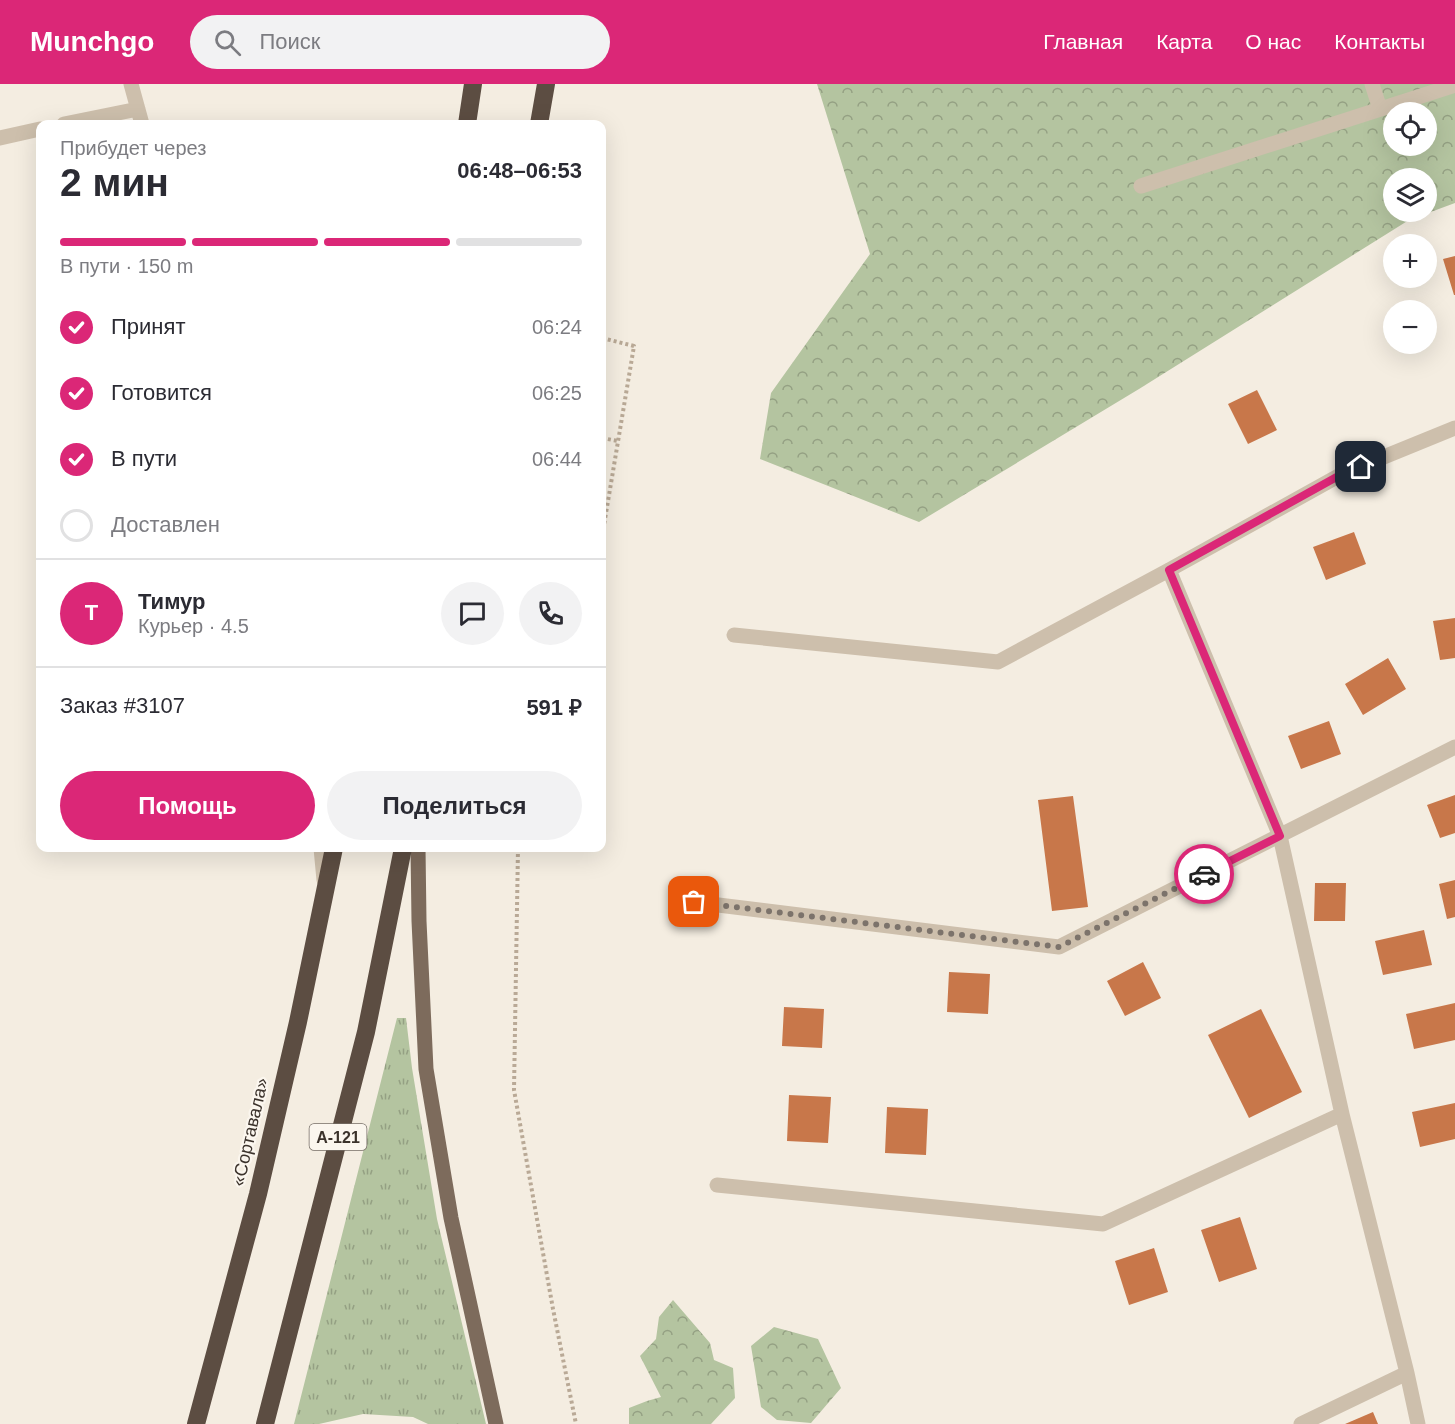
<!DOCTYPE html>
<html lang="ru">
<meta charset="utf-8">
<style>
body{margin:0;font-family:Arial,sans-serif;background:#f2f2f3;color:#2b2b33;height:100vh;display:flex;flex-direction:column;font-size:22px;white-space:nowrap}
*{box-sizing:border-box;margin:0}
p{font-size:20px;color:#7c7c81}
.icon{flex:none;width:33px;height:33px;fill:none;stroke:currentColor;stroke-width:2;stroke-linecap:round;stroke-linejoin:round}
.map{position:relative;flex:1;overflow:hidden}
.panel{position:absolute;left:36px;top:36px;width:570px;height:732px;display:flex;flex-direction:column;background:#fff;border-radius:12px;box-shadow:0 6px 24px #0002}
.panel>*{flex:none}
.controls{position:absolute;left:1383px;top:18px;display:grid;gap:12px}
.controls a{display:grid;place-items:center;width:54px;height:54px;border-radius:50%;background:#fff;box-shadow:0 6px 24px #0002;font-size:30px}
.pin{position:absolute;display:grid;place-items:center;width:51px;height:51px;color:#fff;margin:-26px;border-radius:12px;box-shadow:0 3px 9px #0006}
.courier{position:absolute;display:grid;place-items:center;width:60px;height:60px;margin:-30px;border:4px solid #db2777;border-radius:50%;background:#fff;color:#222;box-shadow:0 2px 8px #0007}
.head em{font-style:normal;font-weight:600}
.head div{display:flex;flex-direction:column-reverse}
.head{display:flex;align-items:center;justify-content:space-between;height:102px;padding:0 24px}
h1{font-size:39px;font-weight:600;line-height:45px}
.bar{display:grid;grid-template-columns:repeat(4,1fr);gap:9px 6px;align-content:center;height:72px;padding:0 24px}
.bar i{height:8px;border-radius:4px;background:#e1e1e2}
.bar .current{background:#db2777}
.bar p{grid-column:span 4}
.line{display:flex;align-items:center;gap:15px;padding:0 24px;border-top:2px solid #e1e1e2}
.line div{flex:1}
.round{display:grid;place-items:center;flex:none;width:63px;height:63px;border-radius:32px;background:#f2f2f3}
ol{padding:0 24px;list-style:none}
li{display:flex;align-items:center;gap:18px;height:66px}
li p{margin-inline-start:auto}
li .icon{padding:6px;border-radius:50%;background:#db2777;color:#fff;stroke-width:4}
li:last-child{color:#7c7c81}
li i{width:33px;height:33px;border:3px solid #e1e1e2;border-radius:50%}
.primary-button{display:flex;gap:12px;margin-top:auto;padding:12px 24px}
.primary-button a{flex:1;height:69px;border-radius:36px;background:#db2777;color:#fff;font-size:24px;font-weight:600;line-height:69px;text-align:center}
.primary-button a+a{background:#f2f2f3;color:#2b2b33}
header{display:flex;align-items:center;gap:36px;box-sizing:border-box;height:84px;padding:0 30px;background:#db2777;color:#fff}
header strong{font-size:28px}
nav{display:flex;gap:33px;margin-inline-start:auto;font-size:21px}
.search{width:420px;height:54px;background:#f2f2f3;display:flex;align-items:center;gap:15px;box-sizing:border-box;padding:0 21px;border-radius:33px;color:#7c7c81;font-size:22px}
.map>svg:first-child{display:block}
</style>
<header>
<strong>Munchgo</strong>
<div class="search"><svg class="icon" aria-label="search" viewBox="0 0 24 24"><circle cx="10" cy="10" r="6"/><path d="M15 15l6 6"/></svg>Поиск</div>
<nav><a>Главная</a><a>Карта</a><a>О нас</a><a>Контакты</a></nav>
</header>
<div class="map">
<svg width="1455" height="1340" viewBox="0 0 1455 1340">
<defs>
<pattern id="grass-tufts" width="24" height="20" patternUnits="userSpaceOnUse" patternTransform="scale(1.5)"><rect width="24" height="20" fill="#b4c4a0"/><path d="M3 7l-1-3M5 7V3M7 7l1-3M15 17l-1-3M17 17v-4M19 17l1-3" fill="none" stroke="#94a083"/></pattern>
<pattern id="forest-crowns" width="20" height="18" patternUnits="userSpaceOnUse" patternTransform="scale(1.5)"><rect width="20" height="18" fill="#b4c4a0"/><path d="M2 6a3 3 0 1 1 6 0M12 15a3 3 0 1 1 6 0" fill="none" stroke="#94a083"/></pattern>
</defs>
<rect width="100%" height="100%" fill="#f4ede1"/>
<path fill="url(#grass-tufts)" d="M397,934H406L412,984L437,1135L486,1340H428L413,1333L363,1330L319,1340H294Z"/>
<path fill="url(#forest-crowns)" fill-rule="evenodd" d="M817,0H1455V119L1409,136L1139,305L919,438L760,375L771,309L870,170ZM1394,28H1426V62H1394ZM1394,94H1426V128H1394Z
M673,1216L710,1259L714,1276L733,1284L735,1314L711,1340H629V1324L647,1317L661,1313L640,1272L656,1255L659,1233Z
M774,1243L818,1255L841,1304L811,1339L777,1336L761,1323L751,1262Z"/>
<path fill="#c8774a" d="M1455,172V211H1454L1443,175Z
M1257,306L1277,346L1248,360L1228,320Z
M1354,448L1366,480L1326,496L1313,463Z
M1455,534V574L1440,576L1433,537Z
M1388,574L1406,605L1363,631L1345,600Z
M1329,637L1341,670L1301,685L1288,652Z
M1455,711V749L1440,754L1427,721Z
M1073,712L1088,823L1052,827L1038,716Z
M1455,796V833L1447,835L1439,800Z
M1315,799H1346L1345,837H1314Z
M1424,846L1432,881L1383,891L1375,857Z
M1143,878L1161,914L1125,932L1107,897Z
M949,888L990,890L988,930L947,928Z
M1455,919V956L1414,965L1406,930Z
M784,923L824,925L822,964L782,962Z
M1261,925L1302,1008L1249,1034L1208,951Z
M789,1011L831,1013L828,1059L787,1057Z
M1455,1019V1055L1420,1063L1412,1028Z
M887,1023L928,1025L926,1071L885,1069Z
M1240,1133L1257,1185L1219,1198L1201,1146Z
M1154,1164L1168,1208L1129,1221L1115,1177Z
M1373,1328L1378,1340H1345Z"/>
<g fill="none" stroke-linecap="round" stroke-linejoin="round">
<path stroke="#b9a996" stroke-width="4" stroke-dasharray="3 3" stroke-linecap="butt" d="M602,254L634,262L602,453
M602,354L618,357
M518,764L514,1006L553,1225L576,1340"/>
<path stroke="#cdbfac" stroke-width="15" d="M131,0L142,40
M1372,0L1380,25
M64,40L138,25
M0,54L40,45
M1141,102L1455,1
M1169,486L1280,752L1342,1030L1407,1289L1301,1340
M734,551L998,578L1169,486L1342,390L1455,344
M321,764L324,796
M694,818L1059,863L1455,663
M717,1101L1103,1140L1342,1030
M1407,1289L1418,1340"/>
<path stroke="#7d6b5c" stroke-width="15" d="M418,764L419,837L426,985L451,1134L496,1340"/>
<path stroke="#5c4d42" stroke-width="18" d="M467,40L473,0
M539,40L546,0
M196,1340L258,1110L298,938L334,764
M265,1340L366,948L403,764"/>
</g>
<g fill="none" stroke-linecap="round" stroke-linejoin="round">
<path stroke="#7c736b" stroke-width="6" stroke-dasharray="0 10.8" d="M694,818L1059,863L1204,790"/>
<path stroke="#db2777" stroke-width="8" d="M1204,790L1280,752L1169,486L1342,390L1361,383"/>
</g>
<g text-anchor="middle" stroke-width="4.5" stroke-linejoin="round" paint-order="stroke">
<rect fill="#fbf6ee" stroke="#756d66" stroke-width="1.5" x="309.5" y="1040" width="57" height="26" rx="4.5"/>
<g font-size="16" font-weight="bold" fill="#3b322b">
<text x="338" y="1059">А-121</text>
</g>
<g font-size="18" fill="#3b322b" stroke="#fbf6ee">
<text transform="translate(250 1048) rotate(-77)" y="6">«Сортавала»</text>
</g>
</g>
</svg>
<div class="controls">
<a><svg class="icon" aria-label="locate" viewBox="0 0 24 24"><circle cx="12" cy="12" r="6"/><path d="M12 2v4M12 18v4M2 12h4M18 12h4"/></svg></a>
<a><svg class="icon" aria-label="layers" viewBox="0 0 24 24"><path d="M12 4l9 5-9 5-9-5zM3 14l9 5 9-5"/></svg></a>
<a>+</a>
<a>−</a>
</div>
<div class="pin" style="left:694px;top:818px;background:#ea580c"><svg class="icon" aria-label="bag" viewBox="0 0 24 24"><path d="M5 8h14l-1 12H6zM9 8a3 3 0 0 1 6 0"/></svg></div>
<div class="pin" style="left:1361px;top:383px;background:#1f2937"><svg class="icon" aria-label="home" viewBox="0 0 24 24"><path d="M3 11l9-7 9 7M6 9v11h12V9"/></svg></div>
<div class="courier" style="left:1204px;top:790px"><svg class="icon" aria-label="car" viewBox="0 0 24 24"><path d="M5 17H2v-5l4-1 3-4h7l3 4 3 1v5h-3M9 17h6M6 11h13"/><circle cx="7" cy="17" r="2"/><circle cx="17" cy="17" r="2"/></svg></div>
<section class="panel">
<div class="head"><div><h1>2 мин</h1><p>Прибудет через</p></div><em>06:48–06:53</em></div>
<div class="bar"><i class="current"></i><i class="current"></i><i class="current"></i><i></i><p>В пути · 150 m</p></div>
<ol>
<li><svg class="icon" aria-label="check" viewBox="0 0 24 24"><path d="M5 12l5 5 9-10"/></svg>Принят<p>06:24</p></li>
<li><svg class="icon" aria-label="check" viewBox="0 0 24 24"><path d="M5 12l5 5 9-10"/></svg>Готовится<p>06:25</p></li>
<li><svg class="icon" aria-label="check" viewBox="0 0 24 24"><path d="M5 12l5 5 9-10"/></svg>В пути<p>06:44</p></li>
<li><i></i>Доставлен</li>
</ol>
<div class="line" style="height:108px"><b class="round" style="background:#db2777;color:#fff">Т</b><div><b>Тимур</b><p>Курьер · 4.5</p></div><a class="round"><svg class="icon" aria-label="chat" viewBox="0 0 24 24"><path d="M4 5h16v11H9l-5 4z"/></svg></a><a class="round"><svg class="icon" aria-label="phone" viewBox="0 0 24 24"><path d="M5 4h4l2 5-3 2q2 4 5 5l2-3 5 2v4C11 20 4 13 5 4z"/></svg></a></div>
<div class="line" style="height:78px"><div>Заказ #3107</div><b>591 ₽</b></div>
<div class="primary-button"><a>Помощь</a><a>Поделиться</a></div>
</section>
</div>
